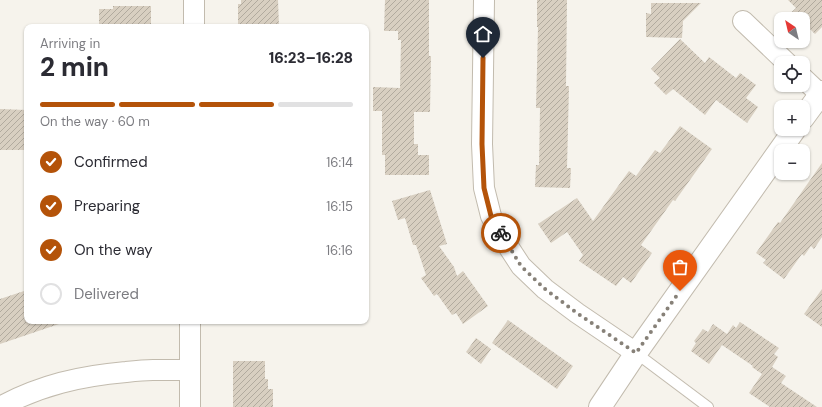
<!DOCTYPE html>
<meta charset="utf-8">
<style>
body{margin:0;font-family:"DM Sans",sans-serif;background:#f7f7f7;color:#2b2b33;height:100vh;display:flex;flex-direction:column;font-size:15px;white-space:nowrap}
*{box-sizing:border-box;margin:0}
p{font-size:13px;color:#7c7c81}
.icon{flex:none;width:22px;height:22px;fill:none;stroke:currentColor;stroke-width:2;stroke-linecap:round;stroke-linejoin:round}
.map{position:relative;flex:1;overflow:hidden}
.sheet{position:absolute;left:24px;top:24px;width:345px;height:300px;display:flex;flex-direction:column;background:#fff;border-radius:8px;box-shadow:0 1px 3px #0004}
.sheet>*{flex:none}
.needle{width:26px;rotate:325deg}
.controls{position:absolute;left:774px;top:12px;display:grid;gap:8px}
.controls a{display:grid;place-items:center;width:36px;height:36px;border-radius:8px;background:#fff;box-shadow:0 1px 3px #0004;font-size:20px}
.pin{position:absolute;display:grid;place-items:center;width:34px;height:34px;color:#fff;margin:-41px -17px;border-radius:50% 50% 50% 0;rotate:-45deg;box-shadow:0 0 4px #0007}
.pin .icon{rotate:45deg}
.courier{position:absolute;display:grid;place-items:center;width:40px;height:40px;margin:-20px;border:3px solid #b45309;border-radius:50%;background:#fff;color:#222;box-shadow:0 1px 5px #0007}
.headline em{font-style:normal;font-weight:800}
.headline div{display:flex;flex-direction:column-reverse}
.headline{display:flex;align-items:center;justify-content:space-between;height:68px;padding:0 16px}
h1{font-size:26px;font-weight:800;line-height:30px}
.bar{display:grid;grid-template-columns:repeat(4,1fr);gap:6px 4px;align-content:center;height:48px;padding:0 16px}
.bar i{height:5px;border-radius:3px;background:#e1e1e2}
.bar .on{background:#b45309}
.bar p{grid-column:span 4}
ol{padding:0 16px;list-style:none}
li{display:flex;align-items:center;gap:12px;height:44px}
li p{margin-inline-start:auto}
li .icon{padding:4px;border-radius:50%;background:#b45309;color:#fff;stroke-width:4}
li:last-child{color:#7c7c81}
li i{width:22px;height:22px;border:2px solid #e1e1e2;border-radius:50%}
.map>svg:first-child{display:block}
</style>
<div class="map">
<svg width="822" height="407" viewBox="0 0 822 407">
<defs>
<pattern id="building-hatch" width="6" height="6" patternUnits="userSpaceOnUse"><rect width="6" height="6" fill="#d8cfc1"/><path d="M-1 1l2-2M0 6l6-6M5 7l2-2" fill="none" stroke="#b1aa9e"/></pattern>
</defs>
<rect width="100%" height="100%" fill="#f6f3ec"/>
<path fill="url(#building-hatch)" d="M241,0H278L279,27H238V4H241Z
M385,0H429V56H431L430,112H414V144H418V155H429V175H385V155H382V111H373V87L400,88L401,40H398V31H384Z
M537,0H567L566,86H569L567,168H571L570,188L535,187L536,165H539L540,108H536L538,27H537Z
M788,0H822V27L815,34L803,22V19H784L796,8Z
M651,3H701L683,21L682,38L646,37V13L651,14Z
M113,6H151V26L99,27V9H113Z
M680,39L705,63L709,57L736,78L740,73L756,85L746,98L758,107L747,123L716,100L705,115L673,89L666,95L654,83L660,78L651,69Z
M0,109L27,110L26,150H0Z
M680,126L712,149L675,201L673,200L641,245L652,253L631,283L623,277L616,286L579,261L583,255L567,232L551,243L538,224L577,198L593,221L629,171L636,176L655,150L660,153Z
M822,163V237L814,249L811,246L804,256L802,254L784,279L763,263L766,260L756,253L778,222L780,223Z
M430,190L447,244L439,246L454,267L457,276L463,271L488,306L463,324L456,313L452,315L437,294L434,296L421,278L426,275L416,245H413L405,218L398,220L392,201Z
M822,289V327L804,314Z
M27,290V321H59V324L0,344V299Z
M508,320L573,366L557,389L492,343Z
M740,322L779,348L774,354L778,357L772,367L786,376L781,383L817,407H770L749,393L762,374L752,367L753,366L722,345L709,364L691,351L696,343L694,341L703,329L708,332L713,324L727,334L733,325L736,328Z
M476,338L491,349L481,364L466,352Z
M233,361H265V379H268V389H273V407H233Z"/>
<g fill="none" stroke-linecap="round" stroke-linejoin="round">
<g stroke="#c2bbae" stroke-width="12">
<path id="service" d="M636,353L708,407"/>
</g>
<g stroke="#c2bbae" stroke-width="22">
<path id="minor" d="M484,0L482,144L484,188L491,216L504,240L521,266L545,289L577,313L636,353
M743,21L787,63
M194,27V0
M803,78L820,94
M0,407C41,385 80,376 126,372C135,371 144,370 153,370C165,370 178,370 190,370
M190,407V321"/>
</g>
<g stroke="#c2bbae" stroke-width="24">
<path id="tertiary" d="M803,118L822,92
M600,407L636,353L795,129"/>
</g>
<use href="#service" stroke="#fff" stroke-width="10"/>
<use href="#minor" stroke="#fff" stroke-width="20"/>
<use href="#tertiary" stroke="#fff" stroke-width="22"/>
</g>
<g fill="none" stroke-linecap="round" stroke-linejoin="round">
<path stroke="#878178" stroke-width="4" stroke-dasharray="0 7.2" d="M501,233L521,266L545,289L577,313L636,353L680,291"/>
<path stroke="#b45309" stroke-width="5" d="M483,58L482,144L484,188L491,216L501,233"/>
</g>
</svg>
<div class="controls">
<a><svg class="needle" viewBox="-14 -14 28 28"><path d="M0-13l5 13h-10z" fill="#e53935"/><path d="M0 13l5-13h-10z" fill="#7c7c81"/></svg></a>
<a><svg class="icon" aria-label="locate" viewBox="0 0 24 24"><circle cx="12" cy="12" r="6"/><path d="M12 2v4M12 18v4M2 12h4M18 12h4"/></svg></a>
<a>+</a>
<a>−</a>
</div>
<div class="pin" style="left:680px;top:291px;background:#ea580c"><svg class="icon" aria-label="bag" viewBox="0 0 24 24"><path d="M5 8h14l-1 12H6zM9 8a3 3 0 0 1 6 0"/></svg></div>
<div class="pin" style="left:483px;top:58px;background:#1f2937"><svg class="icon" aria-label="home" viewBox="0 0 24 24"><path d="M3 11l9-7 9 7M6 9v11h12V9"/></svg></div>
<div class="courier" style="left:501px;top:233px"><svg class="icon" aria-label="bike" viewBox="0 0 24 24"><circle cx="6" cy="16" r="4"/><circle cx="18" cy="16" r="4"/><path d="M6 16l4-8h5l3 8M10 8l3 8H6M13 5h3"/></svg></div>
<section class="sheet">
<div class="headline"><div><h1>2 min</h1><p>Arriving in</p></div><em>16:23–16:28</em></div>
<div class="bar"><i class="on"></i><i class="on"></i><i class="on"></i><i></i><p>On the way · 60 m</p></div>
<ol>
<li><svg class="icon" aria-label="check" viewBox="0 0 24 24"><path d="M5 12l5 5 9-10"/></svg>Confirmed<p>16:14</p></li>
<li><svg class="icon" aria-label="check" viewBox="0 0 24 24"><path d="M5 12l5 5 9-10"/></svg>Preparing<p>16:15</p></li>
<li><svg class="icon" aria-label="check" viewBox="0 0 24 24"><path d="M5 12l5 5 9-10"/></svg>On the way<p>16:16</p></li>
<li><i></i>Delivered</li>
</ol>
</section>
</div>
